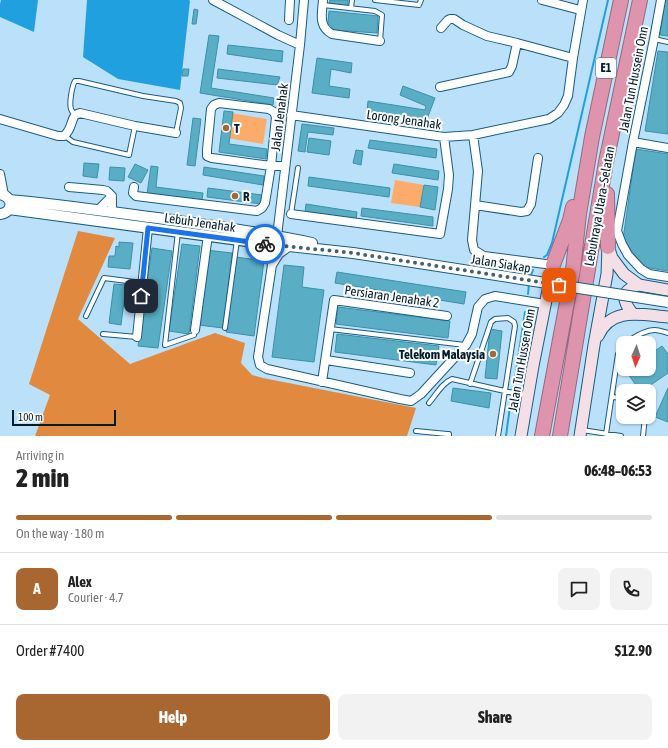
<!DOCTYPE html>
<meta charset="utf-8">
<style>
body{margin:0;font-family:"Asap Condensed",sans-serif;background:#f2f2f2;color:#222;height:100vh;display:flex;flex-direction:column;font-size:15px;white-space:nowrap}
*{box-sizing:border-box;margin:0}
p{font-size:13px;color:#767676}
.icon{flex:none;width:22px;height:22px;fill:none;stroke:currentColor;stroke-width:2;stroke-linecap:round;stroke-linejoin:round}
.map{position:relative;height:436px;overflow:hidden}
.sheet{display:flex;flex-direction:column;background:#fff;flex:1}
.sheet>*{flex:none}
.needle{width:26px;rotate:183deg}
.controls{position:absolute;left:616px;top:336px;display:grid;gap:8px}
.controls a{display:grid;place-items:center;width:40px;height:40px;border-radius:8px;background:#fff;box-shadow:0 1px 3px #0004;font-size:20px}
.scale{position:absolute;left:12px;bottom:10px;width:104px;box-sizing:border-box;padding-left:4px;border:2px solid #021c2b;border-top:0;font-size:11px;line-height:14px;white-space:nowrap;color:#021c2b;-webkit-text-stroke:3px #fcfcfc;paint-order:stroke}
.pin{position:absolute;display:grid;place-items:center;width:34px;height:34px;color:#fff;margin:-17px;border-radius:8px;box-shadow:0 2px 6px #0006}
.courier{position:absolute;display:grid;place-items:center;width:40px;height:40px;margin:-20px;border:3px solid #1a73e8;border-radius:50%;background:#fff;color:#222;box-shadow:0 1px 5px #0007}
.summary em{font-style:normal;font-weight:800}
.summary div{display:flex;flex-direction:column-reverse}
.summary{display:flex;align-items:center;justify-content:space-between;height:68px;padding:0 16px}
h1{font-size:26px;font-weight:800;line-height:30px}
.bar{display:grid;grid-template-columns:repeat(4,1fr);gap:6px 4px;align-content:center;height:48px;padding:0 16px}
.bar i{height:5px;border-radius:3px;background:#e0e0e0}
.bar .active{background:#a86731}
.bar p{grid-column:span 4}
.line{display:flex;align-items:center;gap:10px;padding:0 16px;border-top:1px solid #e0e0e0}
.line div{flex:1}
.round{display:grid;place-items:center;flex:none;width:42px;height:42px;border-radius:8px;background:#f2f2f2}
.cta{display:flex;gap:8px;margin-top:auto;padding:8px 16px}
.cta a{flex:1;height:46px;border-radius:8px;background:#a86731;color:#fff;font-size:16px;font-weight:800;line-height:46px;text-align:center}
.cta a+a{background:#f2f2f2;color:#222}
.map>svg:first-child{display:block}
</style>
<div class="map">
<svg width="668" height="436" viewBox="0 0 668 436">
<rect width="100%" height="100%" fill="#bbe1fa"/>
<path fill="#fdab6b" d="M231,113L267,119L263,144L227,138Z
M395,180L424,185L420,207L391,203Z"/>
<path fill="#e1893f" d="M78,231L115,238L78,319L130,364L215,333L245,343L241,363L252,375L263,378L416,408L407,436H35L50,395L29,384Z"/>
<path fill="#21a0df" d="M1,0H38L34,32L0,17V4Z
M87,0H189L190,1L180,90L118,79L83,57Z"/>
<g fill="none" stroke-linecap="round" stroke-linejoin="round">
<path stroke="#21a0df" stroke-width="2" d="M544,257L547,255L552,243L608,0
M530,278L533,270
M528,294L529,284
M514,385L525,312
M506,436L511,399"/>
</g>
<path fill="#59aec5" stroke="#3a91a7" d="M330,0H348V4L345,6L329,4Z
M665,0H668V36L660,35Z
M194,9L198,10L196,24H192Z
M329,11L378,16L377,33L334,30L328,22Z
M209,35L219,36L211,88L274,98L273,105L200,93Z
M228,45L283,51L282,62L227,54Z
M658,51L668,52V134L645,131Z
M317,58L352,63L351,73L331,69L329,86L350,89L349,98L312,93Z
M183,69H189L188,76H182Z
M218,69L280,77L277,85L217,78Z
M403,86L435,98L427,119L367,112L368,101L425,110L426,106L400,95Z
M224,111L233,112L229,144L267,149L266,159L219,152Z
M193,118L201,119L195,166L187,165Z
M302,124L334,128L333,135L308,132L305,152L298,151Z
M309,138L331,141L329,155L307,152Z
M370,140L437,149L436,158L368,148Z
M636,149L668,154V271L644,267L623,239Z
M356,150L363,151L361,165L353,163Z
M84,163L99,164L97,178L83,176Z
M135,164L148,170L141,183L128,177Z
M394,164L439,171L438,180L392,173Z
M151,166L158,167L156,187L203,193L202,201L147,194Z
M110,167L125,168L124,181L109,180Z
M204,167L264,176L263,185L203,175Z
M309,177L390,188L389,197L308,186Z
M424,185L438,187L435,210L420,207Z
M208,188L262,195L261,204L207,197Z
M306,204L357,212L356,220L305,212Z
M362,208L433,217V226L361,216Z
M119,242L133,243L130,269L108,267L109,256H115L116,246L119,247Z
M182,244L200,246L189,334L169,331Z
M152,248L172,251L158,348L138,346Z
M206,250L232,253L223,328L198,325Z
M236,257L264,261L254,336L226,332Z
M284,265L304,267L302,287L324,290L314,362L272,357Z
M337,272L466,292L464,304L335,283Z
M114,284L126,285L121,325L109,323Z
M338,307L450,321L448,338L336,324Z
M490,329L502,331L497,379L485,378Z
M337,334L439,346L436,365L335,352Z
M662,346L668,354V373L642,391H640L626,371L629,369H649V355Z
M453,388L491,393L489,408L451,401Z
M668,388V422L655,417Z"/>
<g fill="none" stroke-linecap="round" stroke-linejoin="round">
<g stroke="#195d82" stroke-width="6">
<path id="service" d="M375,0L419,5L421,0
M323,5L375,11L382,15L380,41
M351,8L352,0
M654,39L668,42
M75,115C73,113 72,112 71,109C69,103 72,86 75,81H79L143,96L176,101L180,103L181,108L176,133
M65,136L73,142L129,155L135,126
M291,214L298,168
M178,232L165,345L194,335L195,330
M86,316L104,278L143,283
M225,328L237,240
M330,329L465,345
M103,334L137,337
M626,343C634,337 645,330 655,330C659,330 664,332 668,333
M470,384L491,322L495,319L508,318L514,322L515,326L498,436
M612,397L623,398
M429,403C436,395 442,383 452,379L509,392L526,395
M582,430L621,436
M416,431L447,434H449V436
M606,434L618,354L623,346
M643,436L645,417"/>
</g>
<g stroke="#195d82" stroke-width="10">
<path id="minor" d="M213,0L278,35L300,45
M323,0C322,14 318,26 332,34L380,41
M542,0L580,10
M661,0L654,39L633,142L617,231L622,244L628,255L641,269L649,274L668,277
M289,20L290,0
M441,28L448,20L450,19H454L463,25L487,36L517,43L573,58
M440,87L509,72L512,66L517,43
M291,115L444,137L473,135L549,119L558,113L564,105L568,96L573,58L583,0
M0,119L58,136H64C72,129 70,123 75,115L80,113L135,126L176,133
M473,135L478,171L472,240L474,250L484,256L553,265
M633,142L668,148
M0,174L4,195
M69,187L103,190L107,191L112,196V212
M134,187L133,193L136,196L257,211L262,208L265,203L271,166L276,117L274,112L269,109L219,103L214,105L211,109L207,150V156L212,158L271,166H285
M475,205L521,212L527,211L531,204L538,158
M98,210L112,196
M291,214L440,234L448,189L449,175L444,137
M277,236L300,45L304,0
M261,243C267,250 270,255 272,265L258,357L260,365L267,369L400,399L411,401L421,394L466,345L472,334L478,307L485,299L495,296L545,304
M272,265L279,254L290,246
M195,330L208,235
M137,337L148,228
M326,360L410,373
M322,382L334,300L447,316"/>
</g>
<g stroke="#195d82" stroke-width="12">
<path id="tertiary" d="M0,194C14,197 14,212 0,214
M9,200C64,205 118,213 172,220C219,227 266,233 312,243
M9,209L261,243L353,253L393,259"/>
</g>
<g stroke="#195d82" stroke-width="13">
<path id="secondary" d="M609,249L612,258L624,274L639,285L668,290
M632,313C627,307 620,295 630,289C632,287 636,286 639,285
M598,336C611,306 642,315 668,317
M521,436L533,366L553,265
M580,436L594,345L607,274L608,247"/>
</g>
<g stroke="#916a80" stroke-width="16">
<path id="motorway" d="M607,194L608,247
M553,265L570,220L573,207
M542,436L573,270L579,214L592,137L621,0
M560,436L606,162L640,0"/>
</g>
<use href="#service" stroke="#fff" stroke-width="4"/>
<use href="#minor" stroke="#fff" stroke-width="8"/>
<use href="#tertiary" stroke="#fff" stroke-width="10"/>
<use href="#secondary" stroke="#f5dfe6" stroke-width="11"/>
<use href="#motorway" stroke="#de94ad" stroke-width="14"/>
<g stroke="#195d82" stroke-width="12" stroke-linecap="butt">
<path id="tertiary-bridge" d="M393,259L668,302"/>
</g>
<use href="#tertiary-bridge" stroke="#fff" stroke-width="10"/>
</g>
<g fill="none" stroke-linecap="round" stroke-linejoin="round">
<path stroke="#436173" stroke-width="4" stroke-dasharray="0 7.2" d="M265,244L353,253L559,285"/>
<path stroke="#1a73e8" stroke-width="5" d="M141,296L148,228L265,244"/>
</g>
<g fill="#a86731" stroke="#fcfcfc" stroke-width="1.5">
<circle cx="226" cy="128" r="4"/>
<circle cx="235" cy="196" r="4"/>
<circle cx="493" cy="354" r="4"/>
</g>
<g text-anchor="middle" stroke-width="4" stroke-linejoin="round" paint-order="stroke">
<rect fill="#fcfcfc" stroke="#4d5f6a" stroke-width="1" x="596" y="58" width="20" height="20" rx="3"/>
<g font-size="12" font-weight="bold" fill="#021c2b">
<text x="606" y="72">E1</text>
</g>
<g font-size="13" fill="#021c2b" stroke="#fcfcfc">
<text transform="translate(633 79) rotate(-79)" y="5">Jalan Tun Hussein Onn</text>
<text transform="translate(279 117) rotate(-83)" y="5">Jalan Jenahak</text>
<text transform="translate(404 119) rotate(8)" y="5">Lorong Jenahak</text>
<text transform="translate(599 206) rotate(-80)" y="5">Lebuhraya Utara–Selatan</text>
<text transform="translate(200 222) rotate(8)" y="5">Lebuh Jenahak</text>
<text transform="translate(501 263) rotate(9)" y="5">Jalan Siakap</text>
<text transform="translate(392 296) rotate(8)" y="5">Persiaran Jenahak 2</text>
<text transform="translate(521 360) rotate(-80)" y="5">Jalan Tun Hussen Onn</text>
</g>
<g font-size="13" font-weight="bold" fill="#021c2b" stroke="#fcfcfc" text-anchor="start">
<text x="234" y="133">T</text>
<text x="243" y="201">R</text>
<text x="485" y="359" text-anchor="end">Telekom Malaysia</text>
</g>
</g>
</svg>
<div class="controls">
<a><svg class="needle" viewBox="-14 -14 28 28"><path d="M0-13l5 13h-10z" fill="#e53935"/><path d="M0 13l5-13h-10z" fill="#767676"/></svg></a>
<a><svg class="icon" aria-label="layers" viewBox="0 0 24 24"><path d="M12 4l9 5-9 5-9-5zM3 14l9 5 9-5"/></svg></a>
</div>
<div class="scale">100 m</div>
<div class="pin" style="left:559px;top:285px;background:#ea580c"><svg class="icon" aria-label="bag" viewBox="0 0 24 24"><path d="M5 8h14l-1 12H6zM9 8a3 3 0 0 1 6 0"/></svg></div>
<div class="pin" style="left:141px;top:296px;background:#1f2937"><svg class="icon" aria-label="home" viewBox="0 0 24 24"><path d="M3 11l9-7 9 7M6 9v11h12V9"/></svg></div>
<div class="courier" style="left:265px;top:244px"><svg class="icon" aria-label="bike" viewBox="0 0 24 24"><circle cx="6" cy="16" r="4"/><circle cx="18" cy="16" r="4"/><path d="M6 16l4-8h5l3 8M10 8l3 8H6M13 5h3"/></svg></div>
</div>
<section class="sheet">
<div class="summary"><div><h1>2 min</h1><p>Arriving in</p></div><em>06:48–06:53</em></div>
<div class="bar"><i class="active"></i><i class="active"></i><i class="active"></i><i></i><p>On the way · 180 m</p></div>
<div class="line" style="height:72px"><b class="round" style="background:#a86731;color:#fff">A</b><div><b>Alex</b><p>Courier · 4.7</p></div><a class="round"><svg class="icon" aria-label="chat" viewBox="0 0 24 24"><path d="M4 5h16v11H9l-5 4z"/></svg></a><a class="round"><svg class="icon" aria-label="phone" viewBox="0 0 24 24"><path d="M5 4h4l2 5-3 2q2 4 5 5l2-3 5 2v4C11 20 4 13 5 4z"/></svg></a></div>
<div class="line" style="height:52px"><div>Order #7400</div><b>$12.90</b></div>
<div class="cta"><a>Help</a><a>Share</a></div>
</section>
